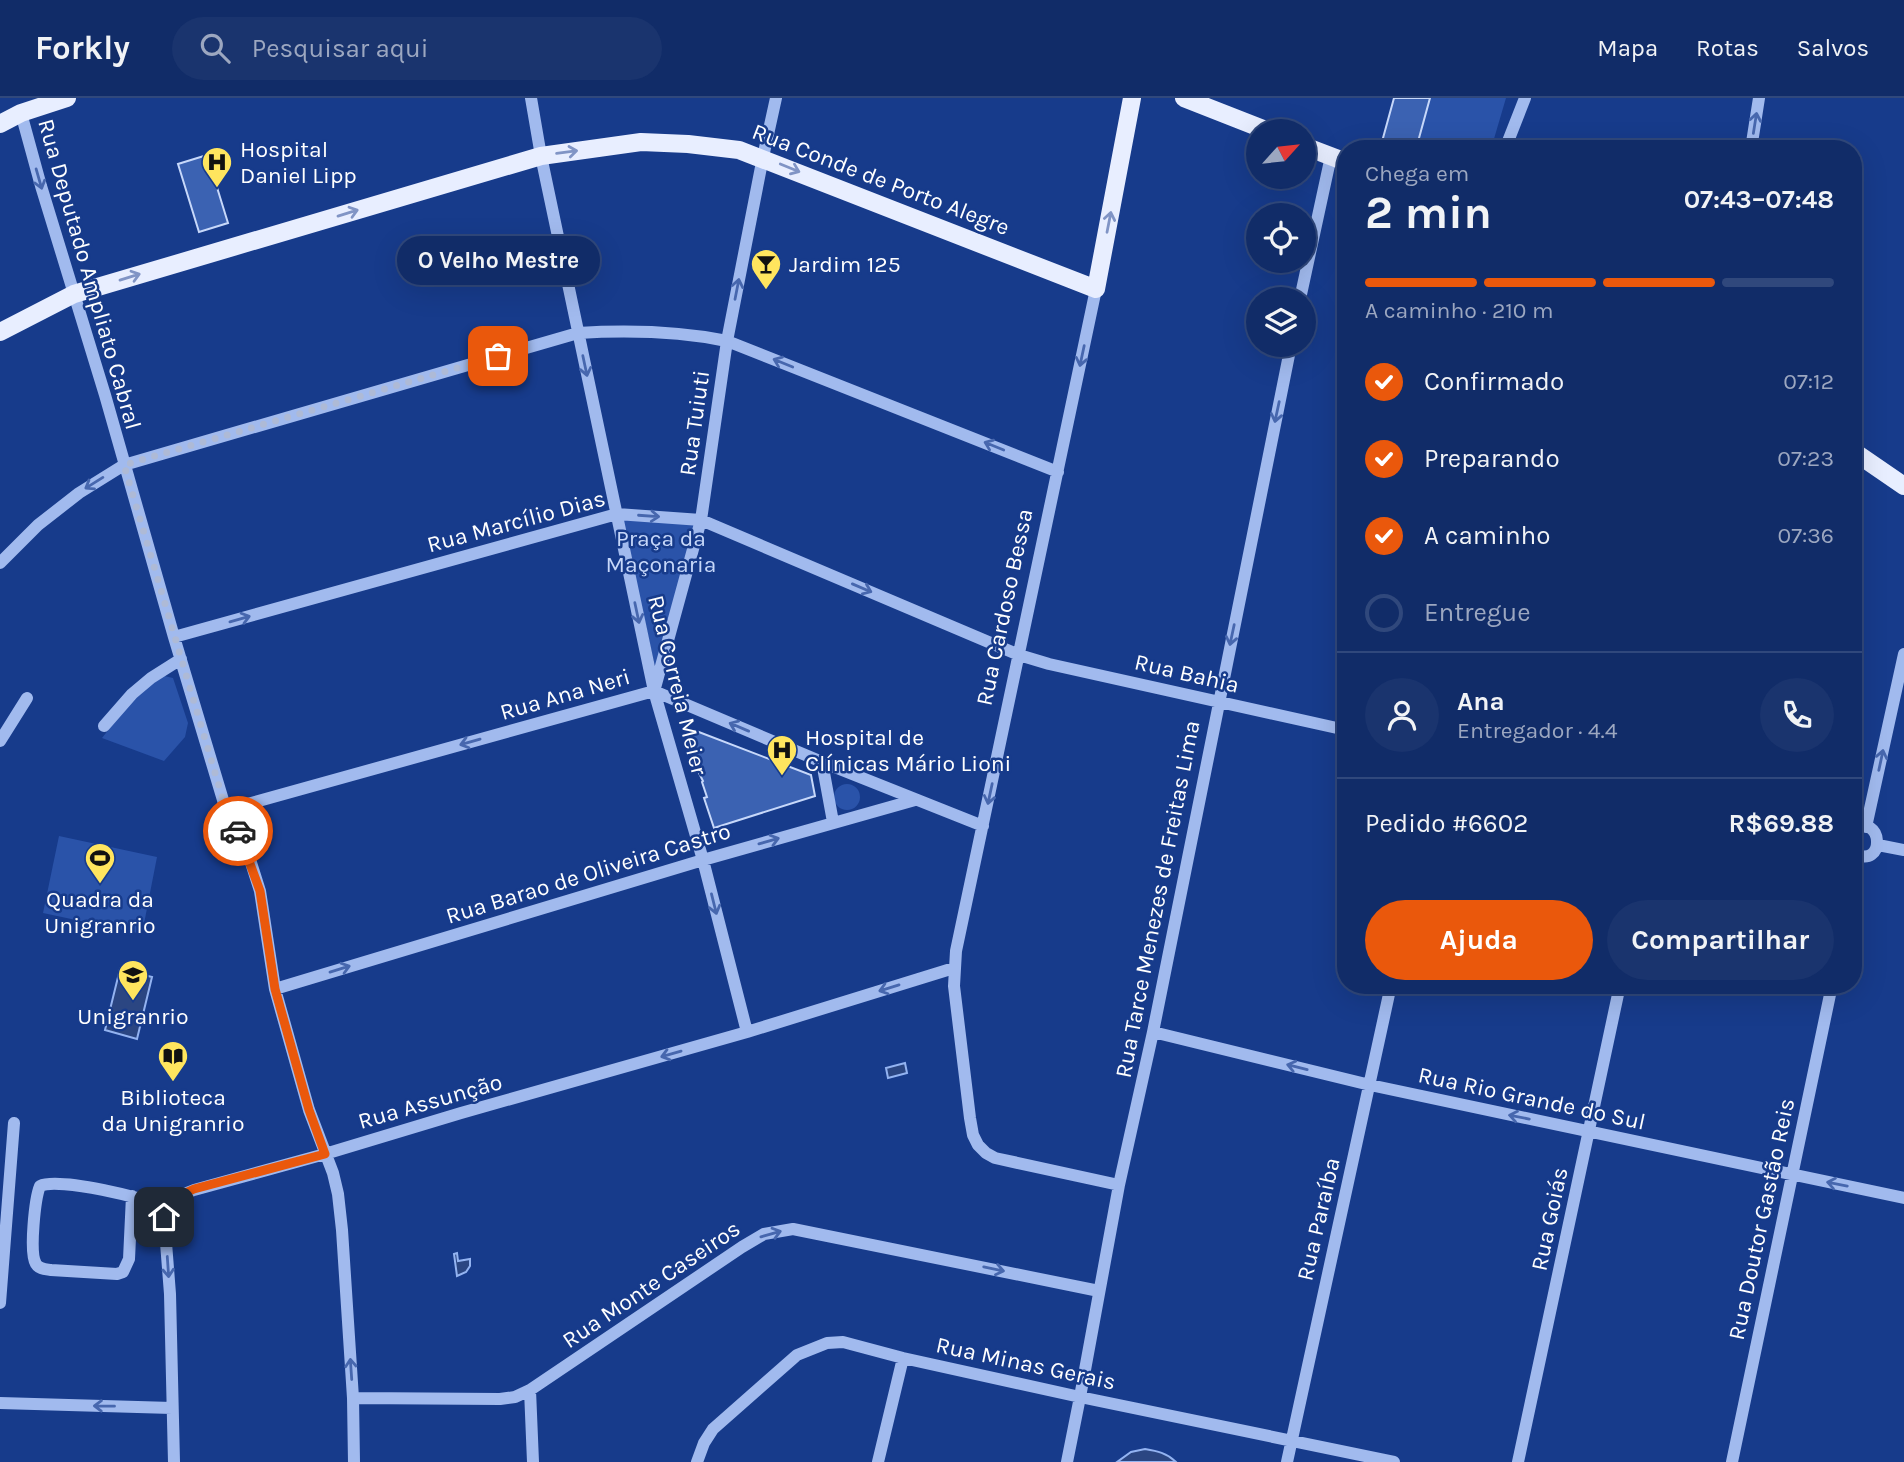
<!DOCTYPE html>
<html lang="pt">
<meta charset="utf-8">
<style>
body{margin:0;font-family:Karla,sans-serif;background:#1a346e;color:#f1f3f6;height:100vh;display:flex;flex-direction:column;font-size:26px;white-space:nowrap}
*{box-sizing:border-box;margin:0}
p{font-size:23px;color:#9ca7c0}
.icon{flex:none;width:38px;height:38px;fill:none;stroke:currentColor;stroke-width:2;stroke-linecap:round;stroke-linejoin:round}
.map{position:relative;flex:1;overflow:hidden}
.sheet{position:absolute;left:1337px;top:42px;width:525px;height:854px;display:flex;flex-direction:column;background:#112c68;border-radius:28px;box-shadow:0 7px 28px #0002,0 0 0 2px #30487c}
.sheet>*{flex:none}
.needle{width:46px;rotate:63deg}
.tools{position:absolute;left:1246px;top:21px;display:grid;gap:14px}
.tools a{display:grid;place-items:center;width:70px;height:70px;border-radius:50%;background:#112c68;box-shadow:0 7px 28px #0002,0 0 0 2px #30487c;font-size:35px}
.pin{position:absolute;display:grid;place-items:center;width:60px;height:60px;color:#fff;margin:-30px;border-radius:14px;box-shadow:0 4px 10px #0006}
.courier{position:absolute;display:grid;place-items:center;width:70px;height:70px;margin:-35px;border:5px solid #ea580c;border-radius:50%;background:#fff;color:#222;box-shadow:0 2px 9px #0007}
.bubble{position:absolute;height:49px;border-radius:24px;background:#112c68;box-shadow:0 7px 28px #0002,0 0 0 2px #30487c;font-size:23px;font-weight:700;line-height:49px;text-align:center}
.overview em{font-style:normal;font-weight:700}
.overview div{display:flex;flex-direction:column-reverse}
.overview{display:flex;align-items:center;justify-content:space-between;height:119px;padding:0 28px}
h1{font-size:46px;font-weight:700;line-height:52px}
.bar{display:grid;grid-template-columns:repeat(4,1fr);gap:10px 7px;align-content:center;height:84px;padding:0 28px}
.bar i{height:9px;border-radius:5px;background:#30487c}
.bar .on{background:#ea580c}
.bar p{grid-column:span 4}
.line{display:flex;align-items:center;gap:18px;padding:0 28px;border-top:2px solid #30487c}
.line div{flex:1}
.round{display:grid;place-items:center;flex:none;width:74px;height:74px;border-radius:37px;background:#1a346e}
ol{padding:0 28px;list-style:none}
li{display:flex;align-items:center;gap:21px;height:77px}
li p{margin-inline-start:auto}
li .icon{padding:7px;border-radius:50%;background:#ea580c;color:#fff;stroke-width:4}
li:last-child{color:#9ca7c0}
li i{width:38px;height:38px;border:4px solid #30487c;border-radius:50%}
.action{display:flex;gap:14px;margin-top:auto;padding:14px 28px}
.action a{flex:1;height:80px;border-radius:42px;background:#ea580c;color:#fff;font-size:28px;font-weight:700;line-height:80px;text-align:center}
.action a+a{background:#1a346e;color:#f1f3f6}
header{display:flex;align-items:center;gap:42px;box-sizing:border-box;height:98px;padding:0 35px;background:#112c68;border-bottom:2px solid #30487c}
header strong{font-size:33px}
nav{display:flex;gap:38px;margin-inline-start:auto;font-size:24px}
.search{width:490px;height:63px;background:#1a346e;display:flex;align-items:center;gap:18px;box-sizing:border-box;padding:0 24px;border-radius:38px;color:#9ca7c0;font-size:26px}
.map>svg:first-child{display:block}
</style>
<header>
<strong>Forkly</strong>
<div class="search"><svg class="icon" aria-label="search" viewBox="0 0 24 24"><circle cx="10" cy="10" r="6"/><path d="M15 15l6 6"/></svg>Pesquisar aqui</div>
<nav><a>Mapa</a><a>Rotas</a><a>Salvos</a></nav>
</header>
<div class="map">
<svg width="1904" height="1364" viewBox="0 0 1904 1364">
<rect width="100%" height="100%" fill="#173b8b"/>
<path fill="#2a53a9" d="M1430,0H1506L1491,51H1416Z
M622,420L698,426L660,591Z
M160,577L173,580L188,625L185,639L164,663L102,640L131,603Z
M834 699a13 13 0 1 1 26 0a13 13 0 1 1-26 0Z
M59,738L157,759L142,836L43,815Z"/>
<path fill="#2b4682" stroke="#93b3f1" stroke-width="2" d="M120,871L152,879L137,941L105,932Z
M905,965L907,975L888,980L886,970Z
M457,1155L458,1163L470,1161V1168L466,1174L457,1178L454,1156Z
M1145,1351C1157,1353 1167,1355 1176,1364H1117L1131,1354Z"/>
<path fill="#3b62b2" stroke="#c7d8fa" stroke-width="2" d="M1394,0H1430L1416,51H1380Z
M207,57L228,125L199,134L178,66Z
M691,631L811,677L815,698L714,730L704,700L707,699L702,684L703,683L684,645Z"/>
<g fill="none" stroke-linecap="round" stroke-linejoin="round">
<path stroke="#a1baee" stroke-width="12" d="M531,0L541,58L654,593L703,762L747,934
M21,15L41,88L105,297L174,539L226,712L246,749L260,793L275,891L309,1012L333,1075L338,1096L342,1132L353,1300L354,1364
M1505,51L1525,0
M1751,51L1759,0
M1096,191L956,853L954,888L970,1020L973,1037L978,1047L986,1055L995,1060L1119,1087
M1300,201L1331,58
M0,465L38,427L79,395L124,367L578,235C628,232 678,233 727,243L1058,374
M174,539L617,416L701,422L1019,557L1049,566L1346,632
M655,590L701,422L727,243L763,59L776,0
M104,628L132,596L151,580L181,561
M0,643L27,600
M822,664L833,724
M226,712L654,593L822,664L983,728
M1866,729L1904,556
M1853,732C1883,713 1887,773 1853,755
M1878,747L1904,752
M1853,787L1859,758
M275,891L703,762L915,702
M1153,934L1370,987L1904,1100
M132,1098L129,1161L123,1174L117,1176L51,1172C45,1171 39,1171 36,1166C29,1155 35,1100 40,1088C58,1079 147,1100 167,1110
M0,1205L14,1025
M530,1292L533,1364
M353,1300L500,1301L515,1299L530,1292L742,1149L764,1136L793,1131L1099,1193
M0,1305L172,1310
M174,1364L170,1196L164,1119C168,1103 178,1098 194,1092L325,1056L461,1015L747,934L954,870
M697,1364L704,1345L713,1331L797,1257L827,1245L843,1244L903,1260L1080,1299L1394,1364
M878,1364L903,1260
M1067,1364L1080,1299L1119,1087L1153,934L1291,247
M1287,1364L1391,887
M1518,1364L1620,887
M1732,1364L1832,887"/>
<path stroke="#e8eeff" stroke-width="18" d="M1184,0L1268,33
M0,26L21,15L67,0
M1304,48L1346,64
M0,234L74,196L541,58L641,44L688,46L739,52L1096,191L1132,0
M1853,353L1904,388"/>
</g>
<defs><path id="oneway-shaft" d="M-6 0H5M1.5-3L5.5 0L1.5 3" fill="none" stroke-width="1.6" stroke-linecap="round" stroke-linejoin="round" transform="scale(1.75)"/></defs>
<g stroke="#4767ae">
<use href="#oneway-shaft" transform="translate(1755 25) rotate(-81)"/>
<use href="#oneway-shaft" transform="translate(39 81) rotate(74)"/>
<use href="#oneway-shaft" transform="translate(737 191) rotate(-79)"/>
<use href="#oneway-shaft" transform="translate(1082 258) rotate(102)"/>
<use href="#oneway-shaft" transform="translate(783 265) rotate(-158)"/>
<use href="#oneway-shaft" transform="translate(585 268) rotate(78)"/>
<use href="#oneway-shaft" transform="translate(1277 314) rotate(102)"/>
<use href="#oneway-shaft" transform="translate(994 348) rotate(-158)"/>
<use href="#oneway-shaft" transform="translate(94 385) rotate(148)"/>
<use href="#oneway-shaft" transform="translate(649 418) rotate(4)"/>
<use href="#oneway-shaft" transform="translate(862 490) rotate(23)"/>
<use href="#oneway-shaft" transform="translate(637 515) rotate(78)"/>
<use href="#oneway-shaft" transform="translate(240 521) rotate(-16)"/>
<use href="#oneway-shaft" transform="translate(1232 537) rotate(102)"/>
<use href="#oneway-shaft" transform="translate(739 629) rotate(-157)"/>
<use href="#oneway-shaft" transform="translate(470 644) rotate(164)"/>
<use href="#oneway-shaft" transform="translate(1881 662) rotate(-78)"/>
<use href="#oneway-shaft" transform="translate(990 696) rotate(102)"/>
<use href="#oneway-shaft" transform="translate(769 743) rotate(-16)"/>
<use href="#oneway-shaft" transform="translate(714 806) rotate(76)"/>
<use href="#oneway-shaft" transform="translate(340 871) rotate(-17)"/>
<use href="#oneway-shaft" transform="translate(889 890) rotate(163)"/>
<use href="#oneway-shaft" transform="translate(671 956) rotate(164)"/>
<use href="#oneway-shaft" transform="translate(1297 969) rotate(-166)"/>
<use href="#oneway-shaft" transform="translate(1519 1019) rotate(-169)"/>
<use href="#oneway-shaft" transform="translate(1837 1086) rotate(-169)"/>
<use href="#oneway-shaft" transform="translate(771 1136) rotate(-16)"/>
<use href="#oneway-shaft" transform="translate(168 1169) rotate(86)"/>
<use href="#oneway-shaft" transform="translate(994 1171) rotate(12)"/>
<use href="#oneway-shaft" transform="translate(351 1271) rotate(-94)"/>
<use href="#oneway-shaft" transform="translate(104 1308) rotate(-179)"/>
</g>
<g stroke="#8094c5">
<use href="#oneway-shaft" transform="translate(567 54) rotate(-7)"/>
<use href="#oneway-shaft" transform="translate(790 70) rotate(22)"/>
<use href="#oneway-shaft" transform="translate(348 115) rotate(-17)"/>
<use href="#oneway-shaft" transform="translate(1109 124) rotate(-79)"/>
<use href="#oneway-shaft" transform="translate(130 179) rotate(-17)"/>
</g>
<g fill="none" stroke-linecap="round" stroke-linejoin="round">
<path stroke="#aebad6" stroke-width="7" stroke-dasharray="0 12.6" d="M238,733L226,712L124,367L498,258"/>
<path stroke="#ea580c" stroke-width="9" d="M164,1119C168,1103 178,1098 194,1091L325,1056L309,1012L275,891L260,793L238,733"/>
</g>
<defs>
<g id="hospital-pin" transform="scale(1.575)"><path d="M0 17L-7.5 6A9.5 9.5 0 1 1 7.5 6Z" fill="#ffe55e" stroke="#173b8b"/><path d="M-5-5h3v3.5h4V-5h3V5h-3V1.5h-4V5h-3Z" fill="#111"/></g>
<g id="bar-pin" transform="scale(1.575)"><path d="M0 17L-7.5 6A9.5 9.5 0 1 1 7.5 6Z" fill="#ffe55e" stroke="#173b8b"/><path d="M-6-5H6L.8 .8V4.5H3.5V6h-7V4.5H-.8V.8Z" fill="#111"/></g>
<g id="stadium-pin" transform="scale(1.575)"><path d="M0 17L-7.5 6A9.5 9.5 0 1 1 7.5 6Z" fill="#ffe55e" stroke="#173b8b"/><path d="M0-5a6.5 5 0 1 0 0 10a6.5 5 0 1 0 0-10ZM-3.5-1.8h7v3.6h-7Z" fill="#111"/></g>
<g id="university-pin" transform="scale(1.575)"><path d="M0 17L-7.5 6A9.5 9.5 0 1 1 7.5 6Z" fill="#ffe55e" stroke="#173b8b"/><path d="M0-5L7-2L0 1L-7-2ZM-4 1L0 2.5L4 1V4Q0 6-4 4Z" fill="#111"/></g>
<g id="library-pin" transform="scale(1.575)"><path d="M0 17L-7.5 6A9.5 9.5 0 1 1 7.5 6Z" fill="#ffe55e" stroke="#173b8b"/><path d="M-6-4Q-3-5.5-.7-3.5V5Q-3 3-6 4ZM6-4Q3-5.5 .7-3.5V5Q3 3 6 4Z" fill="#111"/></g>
</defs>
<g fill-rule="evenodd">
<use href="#hospital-pin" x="217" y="64"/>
<use href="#bar-pin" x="766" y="166"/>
<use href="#hospital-pin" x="782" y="652"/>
<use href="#stadium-pin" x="100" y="760"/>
<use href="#university-pin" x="133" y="877"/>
<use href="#library-pin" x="173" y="958"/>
</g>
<g text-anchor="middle" stroke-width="5" stroke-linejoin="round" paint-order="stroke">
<g font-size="23" fill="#fff" stroke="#173b8b" text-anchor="start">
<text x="240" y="59">Hospital<tspan x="240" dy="26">Daniel Lipp</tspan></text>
<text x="789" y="174">Jardim 125</text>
<text x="805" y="647">Hospital de<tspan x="805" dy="26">Clínicas Mário Lioni</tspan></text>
<text x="100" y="809" text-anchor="middle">Quadra da<tspan x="100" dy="26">Unigranrio</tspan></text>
<text x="133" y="926" text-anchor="middle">Unigranrio</text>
<text x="173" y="1007" text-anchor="middle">Biblioteca<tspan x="173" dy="26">da Unigranrio</tspan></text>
</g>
<g font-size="23" fill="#fff" stroke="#173b8b">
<text transform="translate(881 81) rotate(21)" y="8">Rua Conde de Porto Alegre</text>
<text transform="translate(90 176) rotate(74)" y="8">Rua Deputado Ampliato Cabral</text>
<text transform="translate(694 325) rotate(-82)" y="8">Rua Tuiuti</text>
<text transform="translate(516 423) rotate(-15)" y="8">Rua Marcílio Dias</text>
<text transform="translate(1004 509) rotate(-78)" y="8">Rua Cardoso Bessa</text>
<text transform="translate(1187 575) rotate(13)" y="8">Rua Bahia</text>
<text transform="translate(678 587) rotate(76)" y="8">Rua Correia Meier</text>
<text transform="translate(565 596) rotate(-16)" y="8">Rua Ana Neri</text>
<text transform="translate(588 775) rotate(-17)" y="8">Rua Barao de Oliveira Castro</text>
<text transform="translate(1157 801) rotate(-79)" y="8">Rua Tarce Menezes de Freitas Lima</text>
<text transform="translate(1532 1000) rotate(12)" y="8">Rua Rio Grande do Sul</text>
<text transform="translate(430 1003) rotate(-16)" y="8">Rua Assunção</text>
<text transform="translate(1318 1121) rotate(-77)" y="8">Rua Paraíba</text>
<text transform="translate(1549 1121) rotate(-78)" y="8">Rua Goiás</text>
<text transform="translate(1761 1121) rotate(-78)" y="8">Rua Doutor Gastão Reis</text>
<text transform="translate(651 1186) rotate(-34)" y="8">Rua Monte Caseiros</text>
<text transform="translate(1026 1265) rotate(12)" y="8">Rua Minas Gerais</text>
</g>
<g font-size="23" fill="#c7d8fa" stroke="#173b8b">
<text x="661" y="448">Praça da<tspan x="661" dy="26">Maçonaria</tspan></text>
</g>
</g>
</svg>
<div class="tools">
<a><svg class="needle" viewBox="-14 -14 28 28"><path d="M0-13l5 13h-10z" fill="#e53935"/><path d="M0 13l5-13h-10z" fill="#9ca7c0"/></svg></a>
<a><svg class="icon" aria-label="locate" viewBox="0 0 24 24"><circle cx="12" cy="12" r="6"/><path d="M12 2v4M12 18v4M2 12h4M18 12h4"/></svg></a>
<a><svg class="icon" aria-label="layers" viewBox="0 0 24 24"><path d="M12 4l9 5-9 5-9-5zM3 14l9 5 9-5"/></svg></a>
</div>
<div class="pin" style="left:498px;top:258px;background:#ea580c"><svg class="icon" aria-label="bag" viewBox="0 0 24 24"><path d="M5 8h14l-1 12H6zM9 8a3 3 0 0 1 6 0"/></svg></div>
<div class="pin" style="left:164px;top:1119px;background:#1f2937"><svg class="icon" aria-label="home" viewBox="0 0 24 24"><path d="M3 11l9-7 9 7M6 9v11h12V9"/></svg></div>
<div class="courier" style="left:238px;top:733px"><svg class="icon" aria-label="car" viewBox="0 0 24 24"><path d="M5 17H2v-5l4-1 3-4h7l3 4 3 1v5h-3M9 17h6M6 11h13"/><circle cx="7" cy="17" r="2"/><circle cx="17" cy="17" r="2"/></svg></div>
<div class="bubble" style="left:397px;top:138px;width:203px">O Velho Mestre</div>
<section class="sheet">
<div class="overview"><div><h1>2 min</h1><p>Chega em</p></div><em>07:43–07:48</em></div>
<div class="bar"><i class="on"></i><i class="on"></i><i class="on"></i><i></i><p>A caminho · 210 m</p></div>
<ol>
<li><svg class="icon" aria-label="check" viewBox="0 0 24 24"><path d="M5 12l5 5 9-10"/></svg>Confirmado<p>07:12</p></li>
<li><svg class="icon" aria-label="check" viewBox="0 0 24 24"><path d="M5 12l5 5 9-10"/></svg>Preparando<p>07:23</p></li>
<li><svg class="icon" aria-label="check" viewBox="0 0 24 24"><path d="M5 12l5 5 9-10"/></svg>A caminho<p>07:36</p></li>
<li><i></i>Entregue</li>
</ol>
<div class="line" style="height:126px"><a class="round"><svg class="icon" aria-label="person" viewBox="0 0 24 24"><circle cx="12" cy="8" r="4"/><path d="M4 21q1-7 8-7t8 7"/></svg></a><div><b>Ana</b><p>Entregador · 4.4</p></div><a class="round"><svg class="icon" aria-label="phone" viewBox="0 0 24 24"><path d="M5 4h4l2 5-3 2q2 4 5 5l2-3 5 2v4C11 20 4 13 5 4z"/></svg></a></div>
<div class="line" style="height:91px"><div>Pedido #6602</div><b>R$69.88</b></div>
<div class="action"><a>Ajuda</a><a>Compartilhar</a></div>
</section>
</div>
